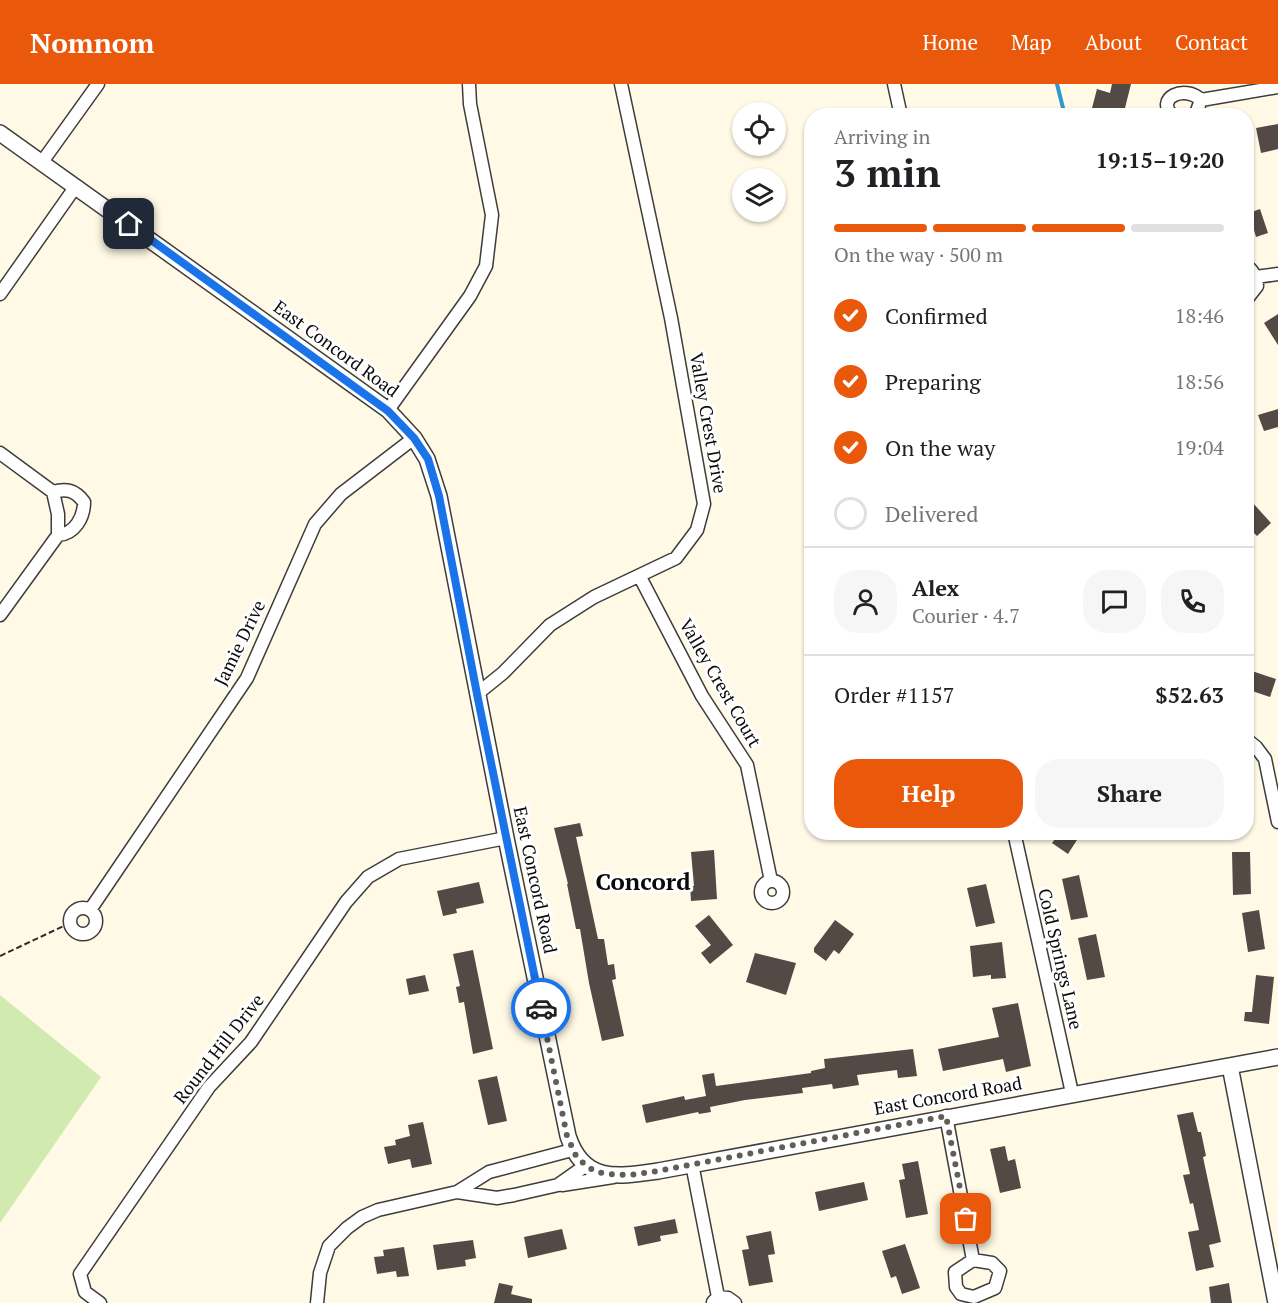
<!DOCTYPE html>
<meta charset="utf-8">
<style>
body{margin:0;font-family:"PT Serif",serif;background:#f6f6f6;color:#202124;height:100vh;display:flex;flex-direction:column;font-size:22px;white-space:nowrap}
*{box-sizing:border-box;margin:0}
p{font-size:20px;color:#757577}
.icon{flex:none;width:33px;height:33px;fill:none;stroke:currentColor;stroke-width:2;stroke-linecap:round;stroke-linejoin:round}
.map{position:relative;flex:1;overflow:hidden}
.details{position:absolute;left:804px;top:24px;width:450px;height:732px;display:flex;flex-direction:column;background:#fff;border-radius:24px;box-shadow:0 2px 4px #0004}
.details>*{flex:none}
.tools{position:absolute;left:732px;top:18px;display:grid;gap:12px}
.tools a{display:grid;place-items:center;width:54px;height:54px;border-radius:50%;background:#fff;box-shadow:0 2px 4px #0004;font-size:30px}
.pin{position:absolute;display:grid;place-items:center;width:51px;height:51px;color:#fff;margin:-26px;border-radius:12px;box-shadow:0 3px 9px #0006}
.courier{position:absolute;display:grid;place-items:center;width:60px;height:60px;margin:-30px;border:4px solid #1a73e8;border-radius:50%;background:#fff;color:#222;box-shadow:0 2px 8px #0007}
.overview em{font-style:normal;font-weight:700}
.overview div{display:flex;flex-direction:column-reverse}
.overview{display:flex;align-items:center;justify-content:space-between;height:102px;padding:0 30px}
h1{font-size:39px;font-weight:700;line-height:45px}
.bar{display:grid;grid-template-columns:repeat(4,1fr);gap:9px 6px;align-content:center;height:72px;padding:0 30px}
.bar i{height:8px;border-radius:4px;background:#e0e0e0}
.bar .current{background:#ea580c}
.bar p{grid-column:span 4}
.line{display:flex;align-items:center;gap:15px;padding:0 30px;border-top:2px solid #e0e0e0}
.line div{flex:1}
.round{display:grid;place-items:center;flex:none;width:63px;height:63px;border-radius:24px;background:#f6f6f6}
ol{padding:0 30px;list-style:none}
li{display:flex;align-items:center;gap:18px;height:66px}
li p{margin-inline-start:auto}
li .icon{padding:6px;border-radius:50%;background:#ea580c;color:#fff;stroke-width:4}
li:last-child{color:#757577}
li i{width:33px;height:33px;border:3px solid #e0e0e0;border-radius:50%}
.primary-button{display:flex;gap:12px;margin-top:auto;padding:12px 30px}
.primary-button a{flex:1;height:69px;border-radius:24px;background:#ea580c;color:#fff;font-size:24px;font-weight:700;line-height:69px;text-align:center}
.primary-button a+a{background:#f6f6f6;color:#202124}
header{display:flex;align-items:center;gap:36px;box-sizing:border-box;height:84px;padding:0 30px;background:#ea580c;color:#fff}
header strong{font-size:28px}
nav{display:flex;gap:33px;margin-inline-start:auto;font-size:21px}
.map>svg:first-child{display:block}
</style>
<header>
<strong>Nomnom</strong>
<nav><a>Home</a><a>Map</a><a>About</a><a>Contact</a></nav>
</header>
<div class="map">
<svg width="1278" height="1219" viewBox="0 0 1278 1219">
<rect width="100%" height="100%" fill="#fff9e6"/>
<path fill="#d1eaaf" d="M0,911L101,993L0,1139Z"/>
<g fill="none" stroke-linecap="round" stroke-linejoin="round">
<path stroke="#2c99d3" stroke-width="4" d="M1057,0L1065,32"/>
</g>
<path fill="#534a46" d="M1112,0H1131L1123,32L1092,24L1097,5L1110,9Z
M1278,40V65L1261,69L1256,44Z
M1260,125L1268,149L1256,153L1254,146L1246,149V130Z
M1278,230V261L1264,239Z
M1278,325V343L1264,347L1258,331Z
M1252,418L1271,439L1257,452L1246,441V423Z
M1246,585L1276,595L1270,613L1246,605Z
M580,739L583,752L576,753L598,855H604L608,881L614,880L616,895L612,896L624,952L602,957L589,899L580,845H576L567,800H568L554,744Z
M1060,748H1082L1068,770L1052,759Z
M714,766L717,815L691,817L690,802H694L691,768Z
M1232,768H1250L1251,810L1233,811Z
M1079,791L1088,833L1071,836L1062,795Z
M479,798L484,819L456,825L457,829L443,832L437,807Z
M986,800L995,839L976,843L967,804Z
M1259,826L1265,865L1248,868L1242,829Z
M709,831L733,861L710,880L701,869L711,861L695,842Z
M835,836L854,850L839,870L834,866L826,877L814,868V864Z
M1096,850L1105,893L1087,896L1078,854Z
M1002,858L1006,894L991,895V891L973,893L970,862Z
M473,866L493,965L473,970L464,918L459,919L456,903L460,902L453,870Z
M755,869L796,879L786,911L746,898Z
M425,891L429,907L409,911L406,895Z
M1256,891L1274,893L1269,940L1244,937L1245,928H1252Z
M1018,919L1031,982L1006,988L1003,975L943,987L938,965L999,953L992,924Z
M913,965L917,992L898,994L897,986L857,991L859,1001L833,1005L832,1000L802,1004L803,1009L745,1016L710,1023L711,1028L699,1030L698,1028L646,1039L642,1021L684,1012L685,1016L706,1012L702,991L714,989L716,1002L811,989V987L825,984L824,975Z
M497,992L507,1037L488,1041L478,996Z
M1193,1028L1198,1048H1201L1206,1072L1203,1073L1221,1158L1209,1161L1214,1183L1196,1187L1188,1148L1199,1146L1193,1119L1190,1120L1183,1091L1190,1090L1177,1031Z
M423,1038L432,1080L412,1084L410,1075L388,1080L384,1063L396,1061L395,1056L410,1052L408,1041Z
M1005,1062L1008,1077L1015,1075L1021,1104L1000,1109L990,1065Z
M918,1077L928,1130L906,1134L899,1096L905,1095L902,1080Z
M864,1098L868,1116L819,1127L815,1108Z
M675,1135L678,1149L660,1152L661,1157L638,1162L634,1143Z
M562,1145L567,1165L528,1174L524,1153Z
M771,1147L775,1170L768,1171L773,1198L749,1202L742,1166L749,1165L746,1152Z
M473,1156L476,1174L465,1176L466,1182L437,1186L433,1161Z
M905,1160L920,1204L902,1210L896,1192L891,1194L882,1167Z
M404,1163L409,1192L397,1193L396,1187L377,1190L374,1173L384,1172L383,1166Z
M499,1199L513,1202L511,1210L532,1215V1219H494Z
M1229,1199L1232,1219H1211L1209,1203Z"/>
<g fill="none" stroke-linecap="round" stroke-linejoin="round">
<g stroke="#3d3d3d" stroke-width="15">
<path id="minor" d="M894,0L901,32
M1201,16L1278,3
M1173,32C1154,14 1185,0 1201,16L1195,32
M42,78L98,0
M1246,182C1254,186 1256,194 1257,202L1246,216
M1256,193L1278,190
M0,210L76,102
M388,326L470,212L486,182L492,131L470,20L469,0
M0,369L53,408L58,430V451L0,531
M53,408C66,404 75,406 84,418C84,433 75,450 58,451
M640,493L702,612L747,681L771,797
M477,610L503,589L550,541L594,513L676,474L697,446L704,420L671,234L621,0
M1246,655L1256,663L1265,675L1278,738
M1014,748L1072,1009
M761 808a11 11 0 1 1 22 0a11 11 0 1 1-22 0Z
M70 837a13 13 0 1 1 26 0a13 13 0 1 1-26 0Z
M90,826L247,594L315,440L341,410L414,354
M946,1032L973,1176L955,1188L956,1203L961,1210L974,1213L995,1204L1000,1187L992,1179L973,1176
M692,1080L718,1213
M562,1101L613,1093
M457,1108L497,1114L514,1111L558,1101L585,1082
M713,1218L718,1213L728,1214L735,1219
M100,1219L85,1208L80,1190L209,1003L251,958L346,818L368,793L399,775L506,754
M317,1219L320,1189L329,1162L347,1144L362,1133L378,1126L457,1108L489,1088L572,1066"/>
</g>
<g stroke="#3d3d3d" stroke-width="18">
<path id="tertiary" d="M0,49L388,326L414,354L427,375L439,412L506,754L568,1052C583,1099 617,1093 658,1087L1278,973
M1230,982L1276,1219"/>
</g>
<path stroke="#2c2c2c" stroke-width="2" stroke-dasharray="6 3" stroke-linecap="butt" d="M0,872L70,839"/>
<use href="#minor" stroke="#fff" stroke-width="12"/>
<use href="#tertiary" stroke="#fff" stroke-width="15"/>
</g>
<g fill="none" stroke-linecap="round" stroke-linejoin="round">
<path stroke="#605e57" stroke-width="6" stroke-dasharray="0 10.8" d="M541,924L567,1052L577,1074L594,1087L606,1090L629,1091L658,1087L946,1032L966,1135"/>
<path stroke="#1a73e8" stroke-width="8" d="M129,140L388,327L414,354L428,375L439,412L477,610L541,924"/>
</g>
<g text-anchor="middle" stroke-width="6" stroke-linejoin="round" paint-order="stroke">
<g font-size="18" fill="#0a0a0a" stroke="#fff">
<text transform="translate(336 265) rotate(36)" y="6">East Concord Road</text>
<text transform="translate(708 339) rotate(80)" y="6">Valley Crest Drive</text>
<text transform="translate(240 559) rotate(-64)" y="6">Jamie Drive</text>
<text transform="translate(720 599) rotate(60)" y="6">Valley Crest Court</text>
<text transform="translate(535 796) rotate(78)" y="6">East Concord Road</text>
<text transform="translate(1060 875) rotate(77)" y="6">Cold Springs Lane</text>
<text transform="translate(219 965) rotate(-52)" y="6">Round Hill Drive</text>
<text transform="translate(948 1012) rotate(-10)" y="6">East Concord Road</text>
</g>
<g font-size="24" font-weight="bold" fill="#0a0a0a" stroke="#fff">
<text x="643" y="806">Concord</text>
</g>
</g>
</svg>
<div class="tools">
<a><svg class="icon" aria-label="locate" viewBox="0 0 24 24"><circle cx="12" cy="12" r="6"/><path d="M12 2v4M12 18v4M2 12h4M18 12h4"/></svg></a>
<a><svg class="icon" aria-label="layers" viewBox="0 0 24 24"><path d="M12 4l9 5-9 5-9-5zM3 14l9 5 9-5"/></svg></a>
</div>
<div class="pin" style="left:966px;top:1135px;background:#ea580c"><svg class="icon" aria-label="bag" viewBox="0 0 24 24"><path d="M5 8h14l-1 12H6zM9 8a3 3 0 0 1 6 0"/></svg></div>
<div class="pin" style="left:129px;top:140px;background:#1f2937"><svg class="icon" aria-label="home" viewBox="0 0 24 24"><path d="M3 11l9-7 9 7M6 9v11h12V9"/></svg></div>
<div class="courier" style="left:541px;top:924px"><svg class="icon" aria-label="car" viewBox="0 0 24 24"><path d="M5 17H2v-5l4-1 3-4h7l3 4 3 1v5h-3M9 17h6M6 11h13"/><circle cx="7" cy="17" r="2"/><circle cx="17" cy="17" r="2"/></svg></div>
<section class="details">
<div class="overview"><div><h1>3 min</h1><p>Arriving in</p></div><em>19:15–19:20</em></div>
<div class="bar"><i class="current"></i><i class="current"></i><i class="current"></i><i></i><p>On the way · 500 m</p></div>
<ol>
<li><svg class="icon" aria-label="check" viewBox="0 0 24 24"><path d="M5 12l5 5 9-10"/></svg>Confirmed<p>18:46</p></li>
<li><svg class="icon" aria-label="check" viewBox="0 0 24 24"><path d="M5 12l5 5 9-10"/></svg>Preparing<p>18:56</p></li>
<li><svg class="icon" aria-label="check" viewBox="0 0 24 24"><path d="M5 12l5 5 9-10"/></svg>On the way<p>19:04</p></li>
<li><i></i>Delivered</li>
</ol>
<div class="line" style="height:108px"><a class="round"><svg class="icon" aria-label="person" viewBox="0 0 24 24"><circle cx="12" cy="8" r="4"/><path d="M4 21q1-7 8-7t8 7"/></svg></a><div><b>Alex</b><p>Courier · 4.7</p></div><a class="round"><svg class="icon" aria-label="chat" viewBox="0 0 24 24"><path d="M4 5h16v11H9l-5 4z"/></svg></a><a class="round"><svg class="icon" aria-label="phone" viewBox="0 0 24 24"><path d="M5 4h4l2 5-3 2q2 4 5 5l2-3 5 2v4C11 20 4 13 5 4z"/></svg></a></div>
<div class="line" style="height:78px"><div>Order #1157</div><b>$52.63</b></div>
<div class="primary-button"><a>Help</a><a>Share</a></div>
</section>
</div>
